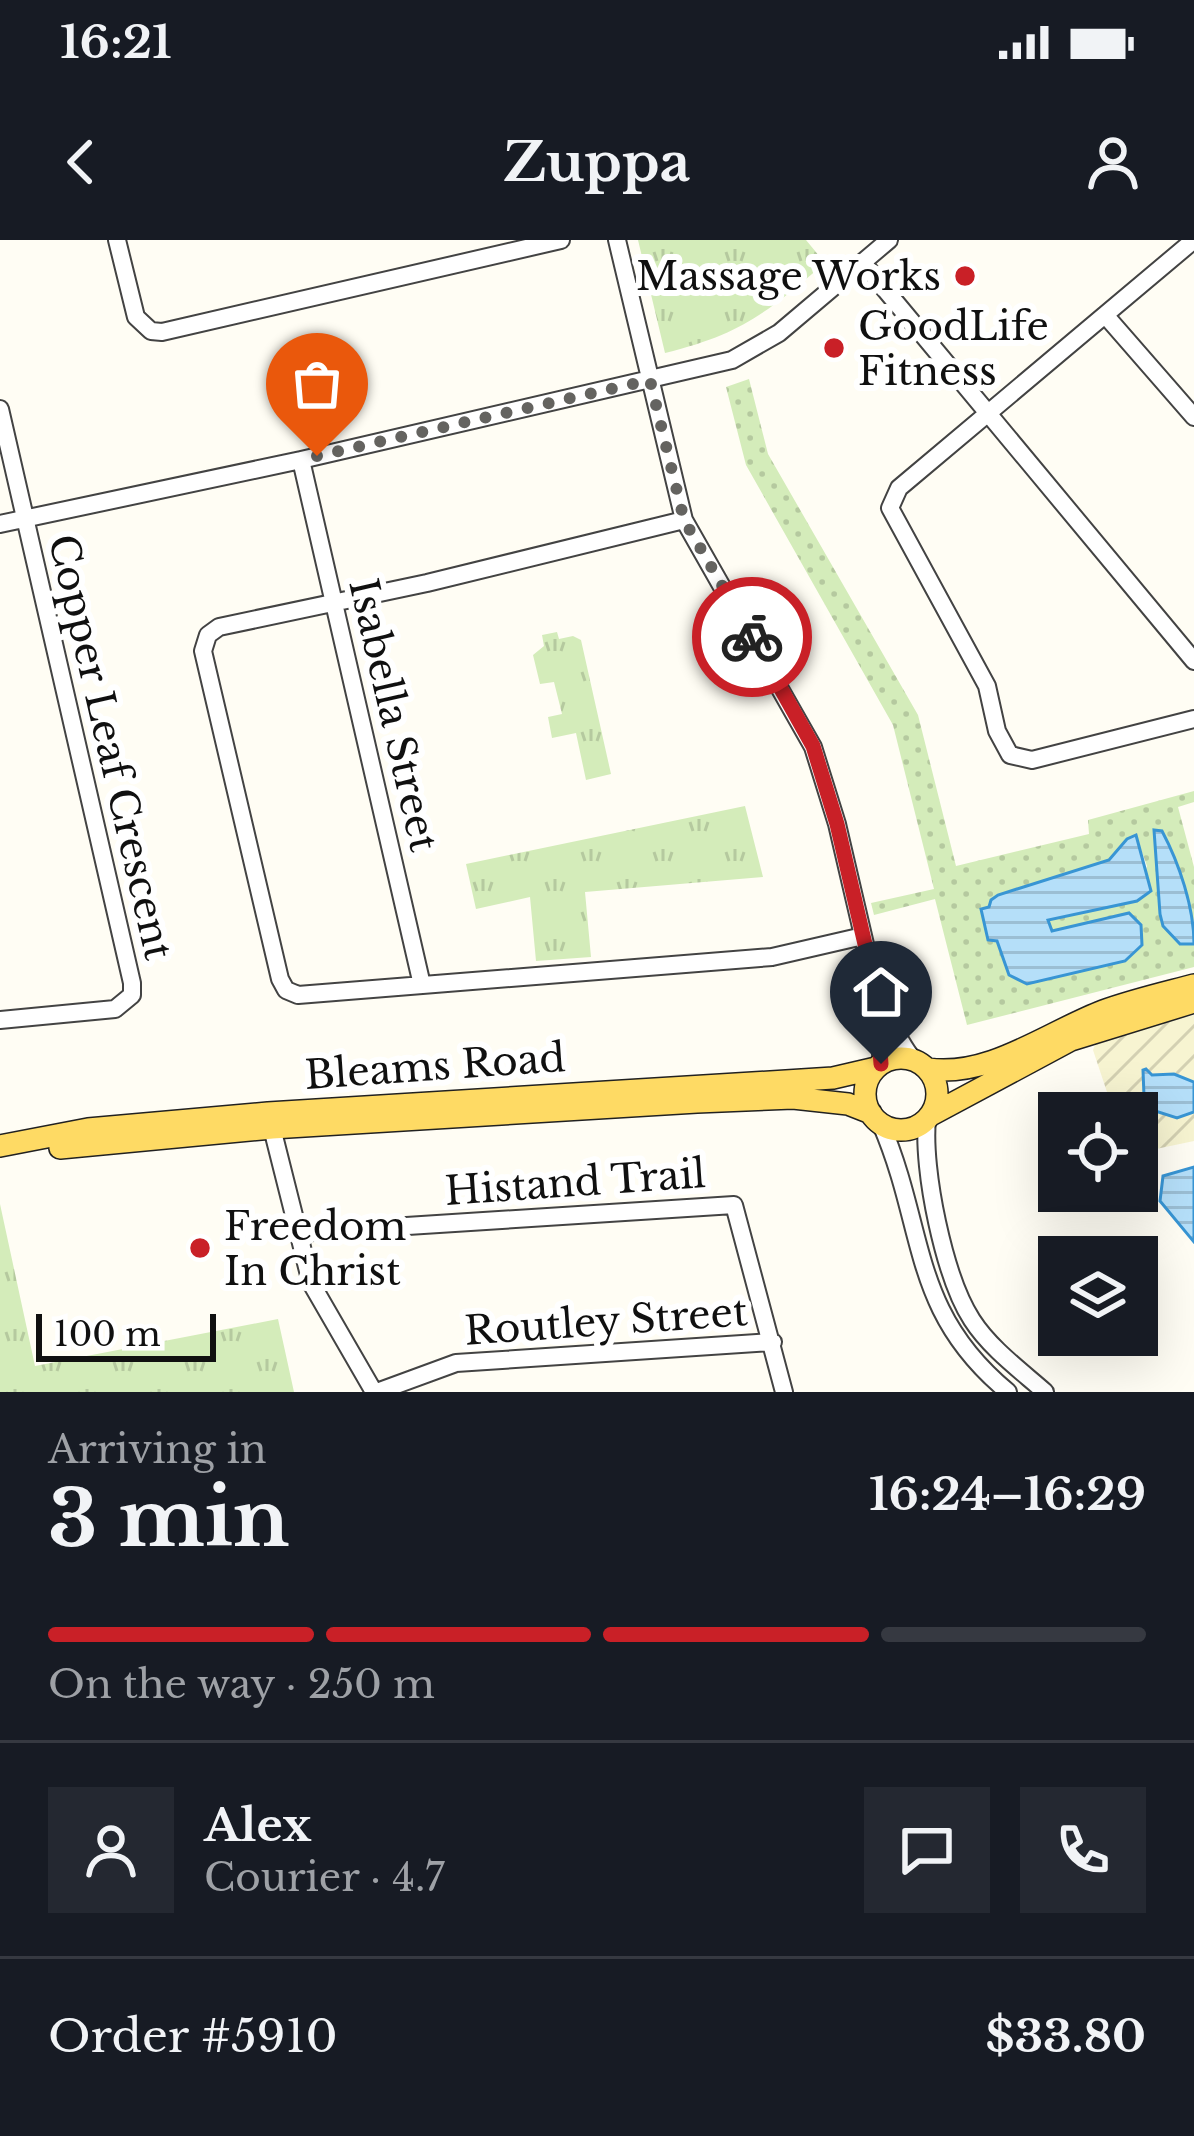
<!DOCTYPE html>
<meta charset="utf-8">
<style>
body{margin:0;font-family:"Libre Baskerville",serif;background:#242831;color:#f1f3f6;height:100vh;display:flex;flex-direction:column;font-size:45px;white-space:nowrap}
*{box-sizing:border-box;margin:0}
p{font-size:39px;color:#9ea1a6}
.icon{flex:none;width:66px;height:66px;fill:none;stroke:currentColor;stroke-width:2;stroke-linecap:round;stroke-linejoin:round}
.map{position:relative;height:1152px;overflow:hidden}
.side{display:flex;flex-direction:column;background:#171b24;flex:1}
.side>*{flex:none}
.controls{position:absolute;left:1038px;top:852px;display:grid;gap:24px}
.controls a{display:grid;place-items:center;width:120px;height:120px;border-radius:0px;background:#171b24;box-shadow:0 12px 48px #0002;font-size:60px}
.scale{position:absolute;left:36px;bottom:30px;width:180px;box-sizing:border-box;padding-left:12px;border:6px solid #101010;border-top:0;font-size:33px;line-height:42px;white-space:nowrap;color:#101010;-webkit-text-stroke:9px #fff;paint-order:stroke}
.pin{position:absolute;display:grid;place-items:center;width:102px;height:102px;color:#fff;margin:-123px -51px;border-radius:50% 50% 50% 0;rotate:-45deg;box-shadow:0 0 12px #0007}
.pin .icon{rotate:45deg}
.courier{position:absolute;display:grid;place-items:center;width:120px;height:120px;margin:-60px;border:9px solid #c92027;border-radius:50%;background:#fff;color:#222;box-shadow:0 3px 15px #0007}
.overview em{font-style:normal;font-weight:700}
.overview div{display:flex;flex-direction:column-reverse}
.overview{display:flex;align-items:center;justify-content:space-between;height:204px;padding:0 48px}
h1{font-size:78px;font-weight:700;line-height:90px}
.bar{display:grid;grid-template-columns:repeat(4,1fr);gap:18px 12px;align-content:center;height:144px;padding:0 48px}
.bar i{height:15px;border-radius:9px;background:#363941}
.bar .selected{background:#c92027}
.bar p{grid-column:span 4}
.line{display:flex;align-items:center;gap:30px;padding:0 48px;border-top:3px solid #363941}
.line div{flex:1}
.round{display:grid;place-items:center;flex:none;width:126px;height:126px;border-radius:0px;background:#242831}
.status{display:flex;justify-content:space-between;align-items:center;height:84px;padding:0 60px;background:#171b24;direction:ltr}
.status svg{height:33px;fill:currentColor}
header{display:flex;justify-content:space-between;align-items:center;height:156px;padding:0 48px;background:#171b24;font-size:54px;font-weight:700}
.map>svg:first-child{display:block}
</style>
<div class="status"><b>16:21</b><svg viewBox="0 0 49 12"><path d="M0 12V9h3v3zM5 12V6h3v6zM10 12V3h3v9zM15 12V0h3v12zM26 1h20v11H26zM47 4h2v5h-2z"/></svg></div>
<header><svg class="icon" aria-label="back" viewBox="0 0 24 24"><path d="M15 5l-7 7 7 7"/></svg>Zuppa<svg class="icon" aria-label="person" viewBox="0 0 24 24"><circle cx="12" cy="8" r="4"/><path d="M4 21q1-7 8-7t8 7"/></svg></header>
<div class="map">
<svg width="1194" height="1152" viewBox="0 0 1194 1152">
<defs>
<pattern id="farmland-furrows" width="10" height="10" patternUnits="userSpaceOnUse" patternTransform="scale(3)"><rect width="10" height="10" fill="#f7f4d1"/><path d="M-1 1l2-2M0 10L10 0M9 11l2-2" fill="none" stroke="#d3d0b2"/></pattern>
<pattern id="grass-dots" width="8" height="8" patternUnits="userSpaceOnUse" patternTransform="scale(3)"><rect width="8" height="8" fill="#d4ecba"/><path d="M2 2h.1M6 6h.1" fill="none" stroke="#b5c99f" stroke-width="1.8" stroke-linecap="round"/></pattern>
<pattern id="park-tufts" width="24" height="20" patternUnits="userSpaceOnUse" patternTransform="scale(3)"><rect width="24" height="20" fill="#d4ecba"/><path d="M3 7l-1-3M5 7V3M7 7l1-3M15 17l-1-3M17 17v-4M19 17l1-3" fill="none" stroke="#b5c99f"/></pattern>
<pattern id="water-rules" width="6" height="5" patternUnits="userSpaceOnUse" patternTransform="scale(3)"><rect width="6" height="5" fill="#b5dff9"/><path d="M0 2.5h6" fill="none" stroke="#9bbed4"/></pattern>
</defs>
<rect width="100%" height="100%" fill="#fffdf4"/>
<path fill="url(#farmland-furrows)" d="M1194,775V901L1156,909L1137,906V873H1114L1093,810L1097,800Z"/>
<path fill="url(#grass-dots)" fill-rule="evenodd" d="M749,139L768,214L918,475L956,626L1089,594L1088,580L1194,551V562L1178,567L1194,627V683L1170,606L1154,591L1160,674L1163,686L1180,704H1194V727L967,785L935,659L874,675L871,663L934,649L893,485L746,225L726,147ZM1136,596L1147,626L1137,661L1048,679L1051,691L1129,673L1125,721L1027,744L997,700L982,669L1110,620L1127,599Z"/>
<path fill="url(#park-tufts)" d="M638,0H806L825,23C766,73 742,94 665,113Z
M557,392L559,399L573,396L581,400L611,534L586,540L576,493L552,498L548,477L562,474L554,442L540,444L533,415L544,406L542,395Z
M745,566L763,637L585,652L591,717L536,721L530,657L476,669L466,624Z
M0,964L35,1126L278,1079L294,1152H0Z"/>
<path fill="url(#water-rules)" stroke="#3895d4" stroke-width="3" d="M1154,590L1162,591C1179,623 1194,667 1194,704H1180L1163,686L1160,674Z
M1136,595L1151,651L1137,661L1048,680L1052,691L1129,673L1141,685L1142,705L1125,721L1027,744L1009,735L997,701L988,700L981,669L989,667L991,660L998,655L1109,620L1127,599Z
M1146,829L1152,835L1174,834L1194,842V872L1177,878L1152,870L1144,856L1143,830Z
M1194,927V1002L1160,961L1163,936Z"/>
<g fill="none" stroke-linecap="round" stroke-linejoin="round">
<g stroke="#434343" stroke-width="20">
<path id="minor" d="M117,0L136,77L151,91L162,92L561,0
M617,0L684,280L813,507L837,584L882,777L878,784L882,824
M1194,0L899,248L890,268L987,446L997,491L1010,515L1032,520L1194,479
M863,23L1194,421
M1106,76L1194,177
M0,169L132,743V755L115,769L0,780
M301,220L422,745
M684,280L427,343L219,387L208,395L203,411L280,739L286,750L298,755L772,717L863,696
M0,284L301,220L732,120L779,93L889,0
M882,777C896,786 901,807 914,820
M927,880C922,929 944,1037 972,1080C990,1108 1020,1130 1045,1152
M881,884C927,991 909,1070 1008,1152
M272,888L311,1043L374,1152
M298,993L734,965L784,1152
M377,1152L456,1123L773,1102"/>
</g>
<g stroke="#212121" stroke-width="24">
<path id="major" d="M865 854a36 36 0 1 1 72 0a36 36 0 1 1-72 0Z
M928,829C989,838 1048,792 1103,771C1133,760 1164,753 1194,745
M931,875L1071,800L1194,762
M0,906L88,889L268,873L833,838L876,828
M60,908L272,888L697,862L793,858L848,864L871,873"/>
</g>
<use href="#minor" stroke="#fff" stroke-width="16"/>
<use href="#major" stroke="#feda64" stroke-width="21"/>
</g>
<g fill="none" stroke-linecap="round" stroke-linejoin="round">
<path stroke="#646360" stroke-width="12" stroke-dasharray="0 21.6" d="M317,216L650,140L684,280L752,397"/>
<path stroke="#c92027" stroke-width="15" d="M752,397L813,506L837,584L882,777L878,784L881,824"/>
</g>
<g fill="#c92027" stroke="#fff" stroke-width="4.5">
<circle cx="965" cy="36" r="12"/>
<circle cx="834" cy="108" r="12"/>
<circle cx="200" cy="1008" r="12"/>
</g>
<g text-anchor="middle" stroke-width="12" stroke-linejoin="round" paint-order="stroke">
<g font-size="39" fill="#101010" stroke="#fff" text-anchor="start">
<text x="941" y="50" text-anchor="end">Massage Works</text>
<text x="858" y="100">GoodLife<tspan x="858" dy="45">Fitness</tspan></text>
<text x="224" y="1000">Freedom<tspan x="224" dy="45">In Christ</tspan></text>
</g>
<g font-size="39" fill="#101010" stroke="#fff">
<text transform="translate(394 475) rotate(77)" y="14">Isabella Street</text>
<text transform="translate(111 507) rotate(77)" y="14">Copper Leaf Crescent</text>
<text transform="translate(435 826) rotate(-4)" y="14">Bleams Road</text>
<text transform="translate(575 942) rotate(-4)" y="14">Histand Trail</text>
<text transform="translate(606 1081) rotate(-4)" y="14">Routley Street</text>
</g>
</g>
</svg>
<div class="controls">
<a><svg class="icon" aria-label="locate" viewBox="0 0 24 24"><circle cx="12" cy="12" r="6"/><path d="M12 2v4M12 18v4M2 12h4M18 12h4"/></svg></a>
<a><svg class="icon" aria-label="layers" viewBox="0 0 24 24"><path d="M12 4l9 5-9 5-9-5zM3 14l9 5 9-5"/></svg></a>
</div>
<div class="scale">100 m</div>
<div class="pin" style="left:317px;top:216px;background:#ea580c"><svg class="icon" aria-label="bag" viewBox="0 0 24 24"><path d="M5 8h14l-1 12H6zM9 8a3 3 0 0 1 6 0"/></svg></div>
<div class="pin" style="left:881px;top:824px;background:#1f2937"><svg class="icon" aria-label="home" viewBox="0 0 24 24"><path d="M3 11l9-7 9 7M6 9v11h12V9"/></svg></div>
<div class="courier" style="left:752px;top:397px"><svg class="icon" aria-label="bike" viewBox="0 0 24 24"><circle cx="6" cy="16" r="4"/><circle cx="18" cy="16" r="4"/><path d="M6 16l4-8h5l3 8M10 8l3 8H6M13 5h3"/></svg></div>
</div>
<section class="side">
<div class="overview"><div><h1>3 min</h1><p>Arriving in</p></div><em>16:24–16:29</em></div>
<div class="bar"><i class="selected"></i><i class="selected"></i><i class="selected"></i><i></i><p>On the way · 250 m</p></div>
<div class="line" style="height:216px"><a class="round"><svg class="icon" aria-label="person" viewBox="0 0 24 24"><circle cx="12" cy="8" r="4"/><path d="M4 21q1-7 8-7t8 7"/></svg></a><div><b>Alex</b><p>Courier · 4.7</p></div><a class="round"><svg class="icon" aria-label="chat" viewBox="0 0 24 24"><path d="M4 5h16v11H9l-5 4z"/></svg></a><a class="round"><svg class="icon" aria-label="phone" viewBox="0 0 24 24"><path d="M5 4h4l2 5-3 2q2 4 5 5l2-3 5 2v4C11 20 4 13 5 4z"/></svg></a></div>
<div class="line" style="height:156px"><div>Order #5910</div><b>$33.80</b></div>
</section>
